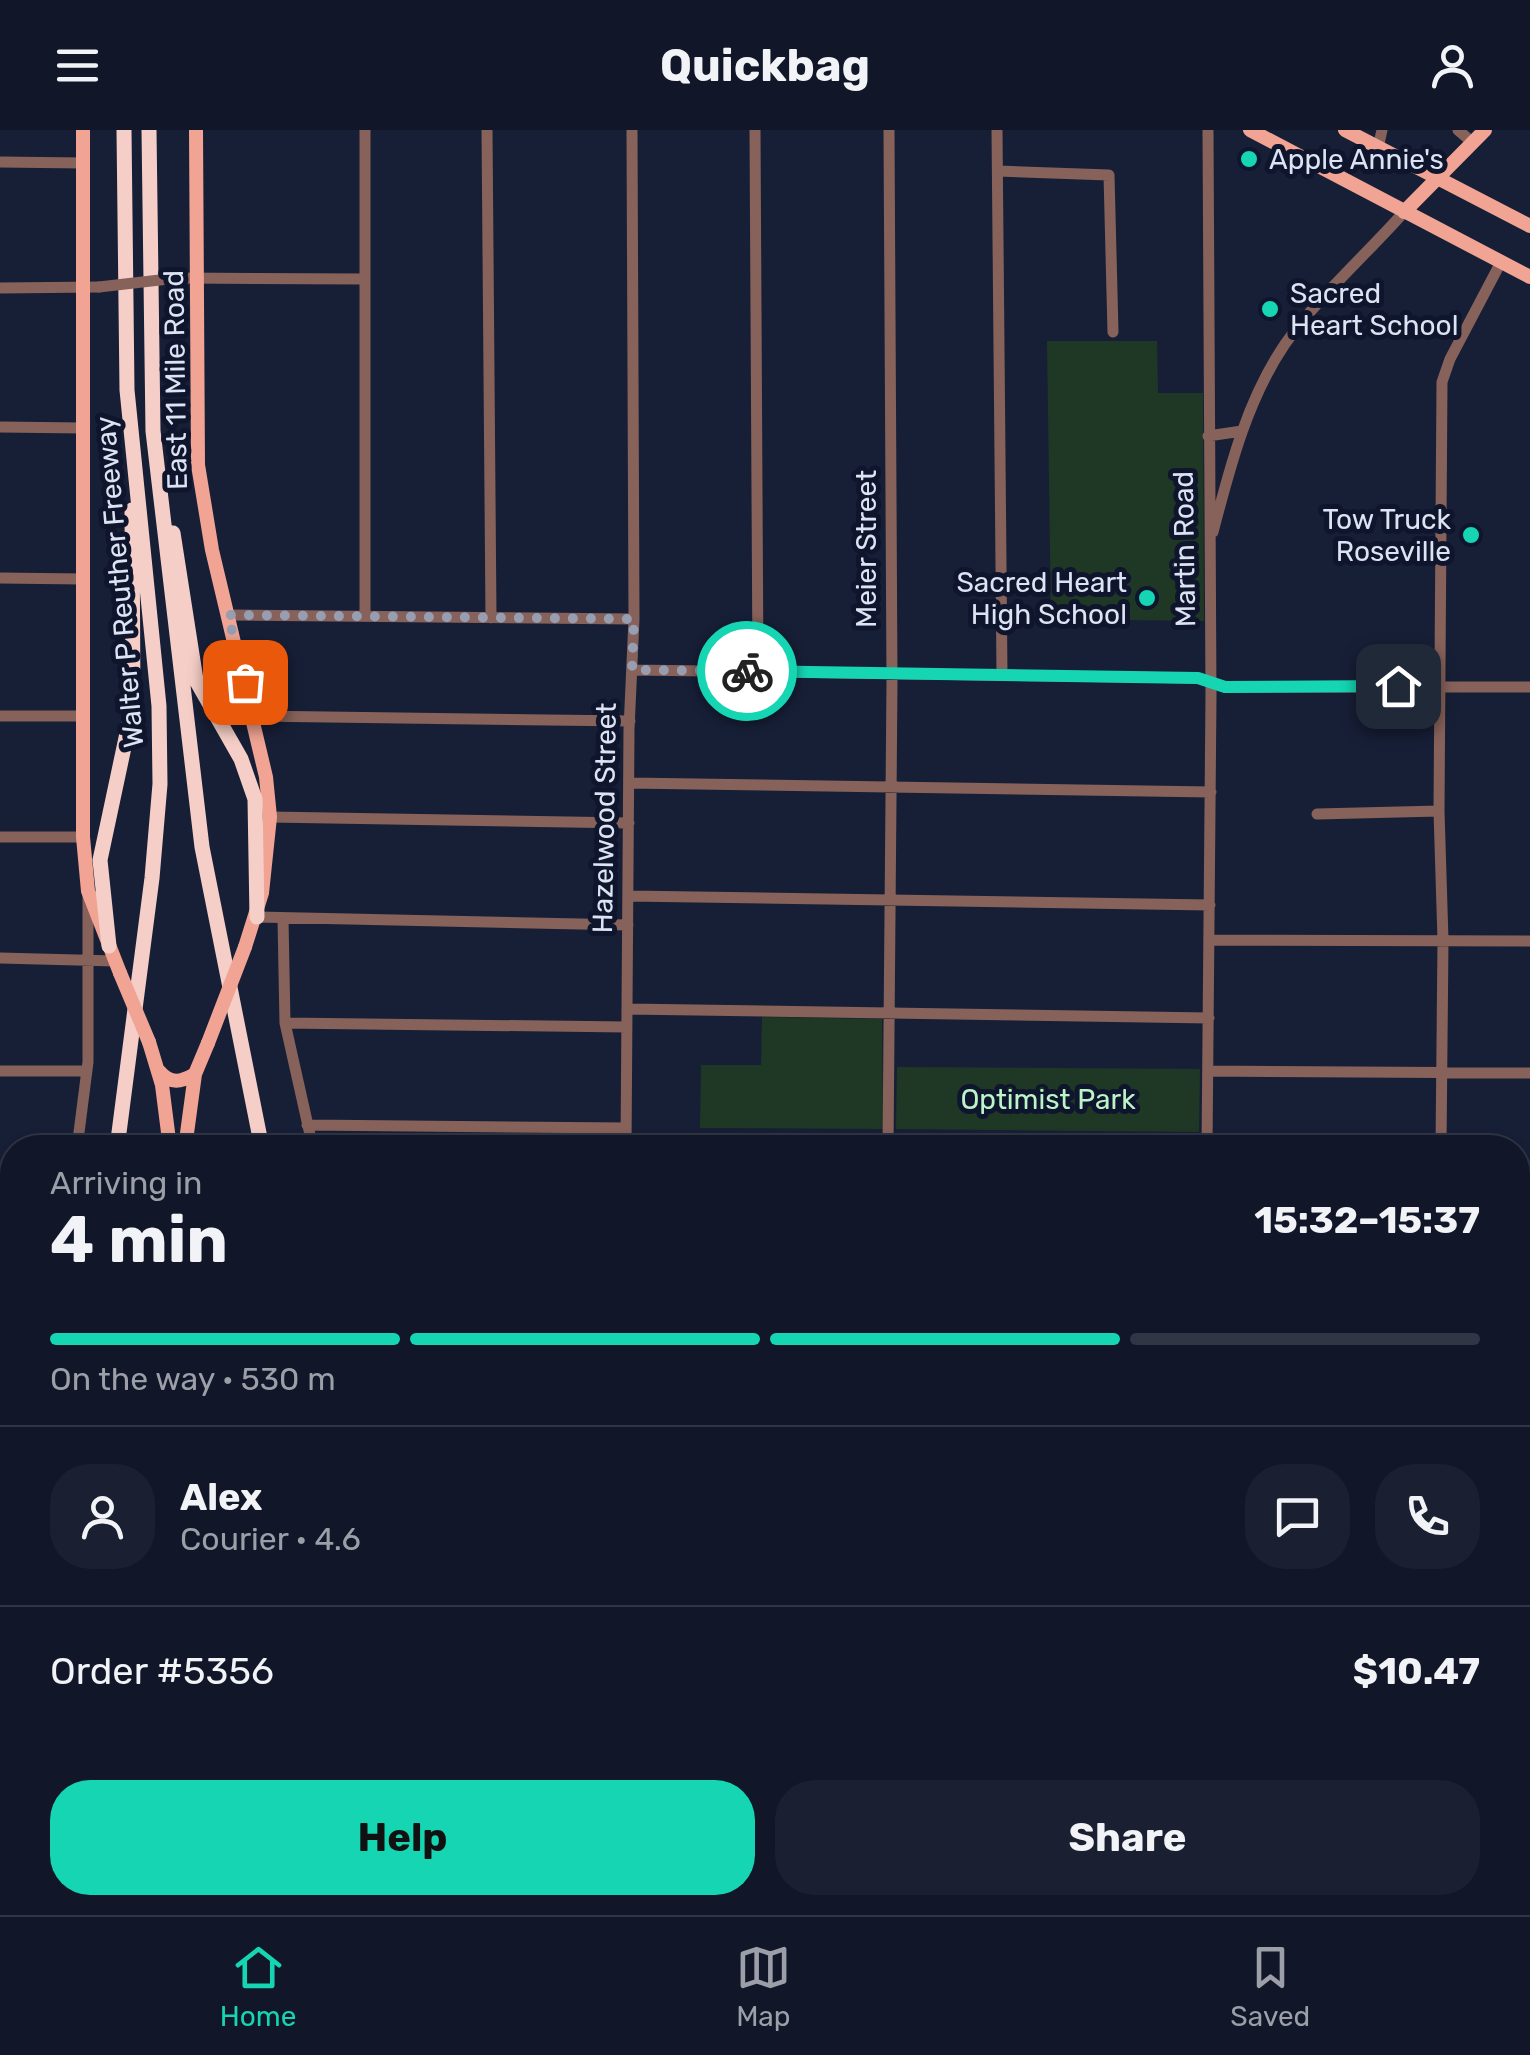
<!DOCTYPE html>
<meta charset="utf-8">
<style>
body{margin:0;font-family:Rubik,sans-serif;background:#1a2031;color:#f1f3f6;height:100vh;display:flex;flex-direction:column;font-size:38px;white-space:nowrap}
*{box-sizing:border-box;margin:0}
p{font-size:32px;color:#9c9fa8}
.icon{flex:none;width:55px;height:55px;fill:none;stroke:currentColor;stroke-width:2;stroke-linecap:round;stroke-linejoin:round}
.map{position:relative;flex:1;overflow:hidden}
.side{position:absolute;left:0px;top:1005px;width:1530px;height:780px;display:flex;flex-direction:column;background:#111729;border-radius:40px 40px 0 0;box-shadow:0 2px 8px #0004,0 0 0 2px #303646}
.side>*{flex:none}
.pin{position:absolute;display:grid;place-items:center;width:85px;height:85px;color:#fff;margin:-42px;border-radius:20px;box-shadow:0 5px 15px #0006}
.courier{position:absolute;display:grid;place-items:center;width:100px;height:100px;margin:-50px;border:8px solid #15d5b3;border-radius:50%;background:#fff;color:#222;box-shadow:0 2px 12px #0007}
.headline em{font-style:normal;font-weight:700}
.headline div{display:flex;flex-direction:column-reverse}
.headline{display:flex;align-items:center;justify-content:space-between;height:170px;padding:0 50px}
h1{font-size:65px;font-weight:700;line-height:75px}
.bar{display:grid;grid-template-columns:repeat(4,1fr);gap:15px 10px;align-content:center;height:120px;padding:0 50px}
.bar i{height:12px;border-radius:8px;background:#303646}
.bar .on{background:#15d5b3}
.bar p{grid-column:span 4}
.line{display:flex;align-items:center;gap:25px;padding:0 50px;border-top:2px solid #303646}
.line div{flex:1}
.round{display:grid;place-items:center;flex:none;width:105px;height:105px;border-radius:40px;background:#1a2031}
.action{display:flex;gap:20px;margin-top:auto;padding:20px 50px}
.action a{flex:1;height:115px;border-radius:40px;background:#15d5b3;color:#111;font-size:40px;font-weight:700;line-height:115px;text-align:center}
.action a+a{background:#1a2031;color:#f1f3f6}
header{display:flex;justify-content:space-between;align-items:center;height:130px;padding:0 50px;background:#111729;font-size:45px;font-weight:700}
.tab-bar{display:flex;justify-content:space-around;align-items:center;height:140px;border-top:2px solid #303646;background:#111729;font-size:28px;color:#9c9fa8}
.tab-bar a{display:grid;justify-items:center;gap:5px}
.tab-bar .on{color:#15d5b3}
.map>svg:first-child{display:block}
</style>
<header><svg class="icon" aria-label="menu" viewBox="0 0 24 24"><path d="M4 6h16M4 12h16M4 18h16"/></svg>Quickbag<svg class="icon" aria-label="person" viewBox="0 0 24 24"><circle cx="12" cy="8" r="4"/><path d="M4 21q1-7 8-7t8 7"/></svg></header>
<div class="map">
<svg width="1530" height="1785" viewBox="0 0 1530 1785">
<rect width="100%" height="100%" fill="#171f37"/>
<path fill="#1f3826" d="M1047,211H1157L1158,263H1203L1204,491L1051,489Z
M762,887L882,889L883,999L700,998L701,935H761Z
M897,937L1200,939L1199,1002L896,999Z"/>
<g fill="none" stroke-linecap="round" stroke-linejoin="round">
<path stroke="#87625a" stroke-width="11" d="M365,0V486
M487,0L491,488
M755,0L758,542
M997,0L1002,545
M1458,0L1472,12
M1378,18L1382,0
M0,32L83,33
M998,41L1109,45L1113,202
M177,148L365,149
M0,158L99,157
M0,297L83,298
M1208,306L1242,301
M1213,402C1230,337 1247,270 1285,214C1319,166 1365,126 1404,82
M0,448L83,449
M228,485L634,489
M632,540L1198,548L1225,557H1530
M0,586H84
M253,586L630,591
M629,653L1211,662
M1317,684L1439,681
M270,687L629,693
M0,707H83
M628,766L1210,775
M257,787L628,795
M283,789L285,893L313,1018
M1209,810L1530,811
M0,828L115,831
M627,879L1209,888
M285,893L627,897
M0,941H87
M1208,941L1530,943
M307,995L626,998
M77,1018L88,932V763
M626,1018L629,599L634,489L632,0
M888,1018L892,551L889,0
M1207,1018L1211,565L1208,0
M1441,1018L1443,810L1439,681L1442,252L1450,229L1501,132
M0,1076H12
M1518,1078H1530
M1518,1175H1530
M0,1198L12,1199
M1518,1273H1530
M0,1314L12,1312
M1518,1394H1530
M0,1694H12
M1518,1770H1530
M222,1772V1785
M132,1785L133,1772
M617,1785V1772
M880,1785L881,1772
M1201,1785V1772"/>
<path stroke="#f1a493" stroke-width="14" d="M83,0V707L88,761L120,843
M196,0L198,335L212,420L266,647L270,687L262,763L245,817
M1250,0L1530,147
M1345,0L1530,96
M1404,82L1485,0
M149,912L162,955L170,1018
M159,941C171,955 181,952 195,944
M185,1018L195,944L208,913
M176,1772V1785"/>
<path stroke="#f5cfc7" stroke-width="15" d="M149,0L153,301L202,717L262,1018
M173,403L196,550L241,629L255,669L257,787
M109,816L100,730L133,575L132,380
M117,1018L152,748L160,654L159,576L127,260L124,0
M0,1405L12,1390
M0,1440L12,1433
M0,1480L12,1470
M1518,1505H1530
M1518,1528H1530
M0,1563H12
M0,1586H12
M0,1665H12"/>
<path stroke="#87625a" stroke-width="11" d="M99,157L177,148"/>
<path stroke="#f1a493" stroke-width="14" d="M120,843L149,912
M208,913L245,817"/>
</g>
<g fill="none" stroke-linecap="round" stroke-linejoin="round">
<path stroke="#979eb1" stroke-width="10" stroke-dasharray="0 18" d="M245,552L228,485L634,489L632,540L747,541"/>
<path stroke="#15d5b3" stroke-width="12" d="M747,541L1198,548L1225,557L1398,556"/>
</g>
<g fill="#15d5b3" stroke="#0e152c" stroke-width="4">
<circle cx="1249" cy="29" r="10"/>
<circle cx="1270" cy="179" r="10"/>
<circle cx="1471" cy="405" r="10"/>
<circle cx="1147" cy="468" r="10"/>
</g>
<g text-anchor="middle" stroke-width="10" stroke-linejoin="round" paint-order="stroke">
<g font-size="28" fill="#dce3f3" stroke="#0e152c" text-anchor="start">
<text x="1269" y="39">Apple Annie's</text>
<text x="1290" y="173">Sacred<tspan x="1290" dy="32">Heart School</tspan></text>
<text x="1451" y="399" text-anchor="end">Tow Truck<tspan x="1451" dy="32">Roseville</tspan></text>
<text x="1127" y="462" text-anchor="end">Sacred Heart<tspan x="1127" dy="32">High School</tspan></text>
</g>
<g font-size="28" fill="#dce3f3" stroke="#0e152c">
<text transform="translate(175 250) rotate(-91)" y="10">East 11 Mile Road</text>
<text transform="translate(866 419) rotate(-90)" y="10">Meier Street</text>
<text transform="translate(1184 419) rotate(-91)" y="10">Martin Road</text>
<text transform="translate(119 452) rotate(-95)" y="10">Walter P Reuther Freeway</text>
<text transform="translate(604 688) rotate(-89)" y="10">Hazelwood Street</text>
</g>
<g font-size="28" fill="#bbf4c8" stroke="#0e152c">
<text x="1048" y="979">Optimist Park</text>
</g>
</g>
</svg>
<div class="pin" style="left:245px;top:552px;background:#ea580c"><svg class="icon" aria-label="bag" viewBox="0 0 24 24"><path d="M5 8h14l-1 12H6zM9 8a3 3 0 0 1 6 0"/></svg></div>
<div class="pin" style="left:1398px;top:556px;background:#1f2937"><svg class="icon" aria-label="home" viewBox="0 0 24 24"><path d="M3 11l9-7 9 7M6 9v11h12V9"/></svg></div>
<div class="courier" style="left:747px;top:541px"><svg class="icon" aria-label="bike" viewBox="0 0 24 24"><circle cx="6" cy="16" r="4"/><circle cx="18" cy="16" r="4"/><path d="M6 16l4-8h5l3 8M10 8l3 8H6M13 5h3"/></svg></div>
<section class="side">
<div class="headline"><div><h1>4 min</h1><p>Arriving in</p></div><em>15:32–15:37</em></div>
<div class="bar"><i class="on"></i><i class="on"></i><i class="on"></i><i></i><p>On the way · 530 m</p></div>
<div class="line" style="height:180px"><a class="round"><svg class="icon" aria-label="person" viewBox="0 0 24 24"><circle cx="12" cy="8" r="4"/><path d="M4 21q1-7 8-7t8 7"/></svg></a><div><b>Alex</b><p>Courier · 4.6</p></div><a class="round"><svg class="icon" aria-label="chat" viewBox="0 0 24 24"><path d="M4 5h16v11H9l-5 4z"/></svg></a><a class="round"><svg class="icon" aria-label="phone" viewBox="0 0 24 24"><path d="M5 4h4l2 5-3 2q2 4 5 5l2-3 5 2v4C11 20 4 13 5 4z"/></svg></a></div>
<div class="line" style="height:130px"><div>Order #5356</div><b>$10.47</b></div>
<div class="action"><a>Help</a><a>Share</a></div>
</section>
</div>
<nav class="tab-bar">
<a class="on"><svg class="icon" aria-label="home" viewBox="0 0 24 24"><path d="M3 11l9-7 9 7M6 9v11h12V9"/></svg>Home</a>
<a><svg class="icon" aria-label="map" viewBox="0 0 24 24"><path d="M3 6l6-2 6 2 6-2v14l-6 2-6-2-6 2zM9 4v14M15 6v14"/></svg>Map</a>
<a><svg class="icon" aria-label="saved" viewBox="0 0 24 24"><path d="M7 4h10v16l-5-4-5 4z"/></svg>Saved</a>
</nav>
